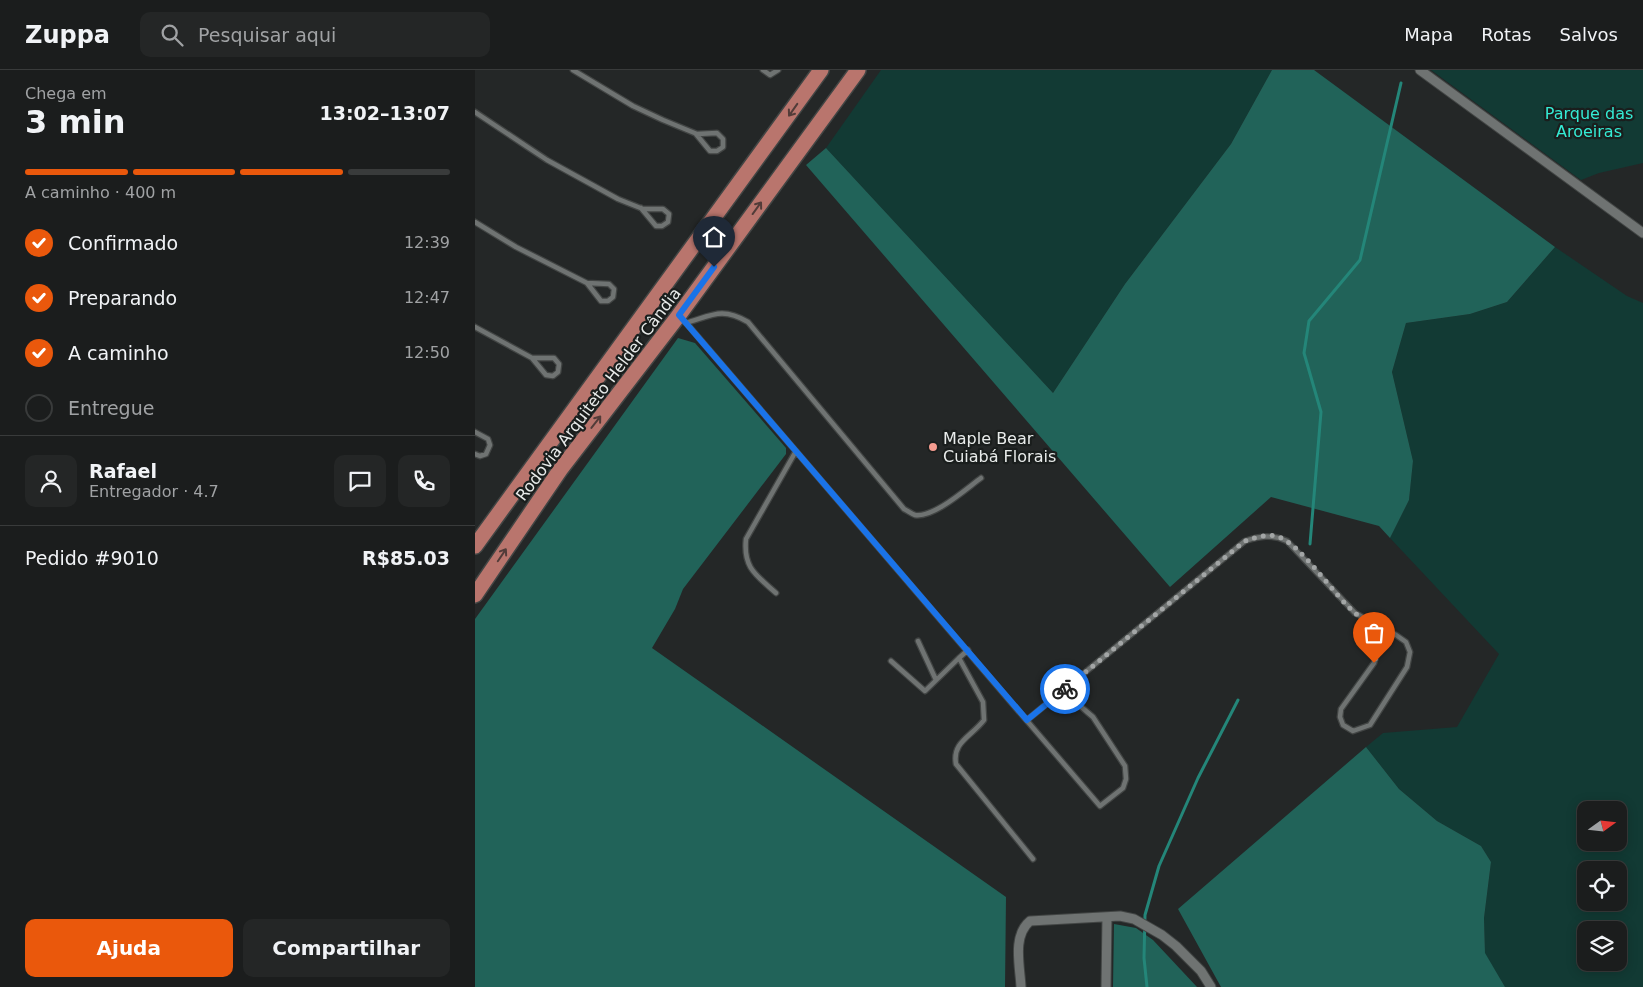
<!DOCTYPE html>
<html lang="pt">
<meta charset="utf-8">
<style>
body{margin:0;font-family:"DejaVu Sans",sans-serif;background:#242626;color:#f1f3f6;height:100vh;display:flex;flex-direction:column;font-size:19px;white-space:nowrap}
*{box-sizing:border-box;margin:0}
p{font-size:16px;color:#a0a2a4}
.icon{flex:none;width:28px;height:28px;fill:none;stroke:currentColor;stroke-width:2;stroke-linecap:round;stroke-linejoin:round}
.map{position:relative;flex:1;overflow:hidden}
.drawer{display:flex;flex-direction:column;background:#1b1d1d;width:475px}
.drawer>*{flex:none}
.needle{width:32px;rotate:75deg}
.fabs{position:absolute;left:1102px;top:731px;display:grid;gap:10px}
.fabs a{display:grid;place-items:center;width:50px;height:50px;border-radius:10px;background:#1b1d1d;box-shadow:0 2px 12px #0003,0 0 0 1px #393b3b;font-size:25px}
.pin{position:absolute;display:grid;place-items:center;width:42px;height:42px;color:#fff;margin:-51px -21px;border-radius:50% 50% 50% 0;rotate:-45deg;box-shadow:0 0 5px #0007}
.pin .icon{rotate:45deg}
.courier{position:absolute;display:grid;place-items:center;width:50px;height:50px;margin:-25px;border:4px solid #1a73e8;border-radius:50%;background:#fff;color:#222;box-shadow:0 1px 6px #0007}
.headline em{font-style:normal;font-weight:600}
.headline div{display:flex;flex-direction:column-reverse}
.headline{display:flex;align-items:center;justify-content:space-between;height:85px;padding:0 25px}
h1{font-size:32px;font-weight:600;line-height:38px}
.bar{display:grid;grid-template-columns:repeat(4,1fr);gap:8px 5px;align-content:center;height:60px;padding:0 25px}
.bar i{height:6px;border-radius:4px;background:#393b3b}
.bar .active{background:#ea580c}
.bar p{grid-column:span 4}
.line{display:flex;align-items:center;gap:12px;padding:0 25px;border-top:1px solid #393b3b}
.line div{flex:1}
.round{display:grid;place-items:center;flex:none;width:52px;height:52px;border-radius:10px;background:#242626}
ol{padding:0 25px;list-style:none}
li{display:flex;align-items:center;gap:15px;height:55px}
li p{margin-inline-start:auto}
li .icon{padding:5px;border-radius:50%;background:#ea580c;color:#fff;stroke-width:4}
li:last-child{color:#a0a2a4}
li i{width:28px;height:28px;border:2px solid #393b3b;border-radius:50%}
.button{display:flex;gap:10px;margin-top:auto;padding:10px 25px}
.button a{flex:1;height:58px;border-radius:10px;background:#ea580c;color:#fff;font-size:20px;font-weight:600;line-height:58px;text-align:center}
.button a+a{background:#242626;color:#f1f3f6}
header{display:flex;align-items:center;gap:30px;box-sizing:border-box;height:70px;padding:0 25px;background:#1b1d1d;border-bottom:1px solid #393b3b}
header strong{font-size:24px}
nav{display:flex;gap:28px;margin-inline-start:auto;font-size:18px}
.search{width:350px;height:45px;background:#242626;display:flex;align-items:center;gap:12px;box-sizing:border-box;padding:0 18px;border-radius:10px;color:#a0a2a4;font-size:19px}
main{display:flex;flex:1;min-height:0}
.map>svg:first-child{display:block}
</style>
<header>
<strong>Zuppa</strong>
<div class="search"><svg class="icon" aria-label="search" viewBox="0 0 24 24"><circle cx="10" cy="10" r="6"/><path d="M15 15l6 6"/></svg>Pesquisar aqui</div>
<nav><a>Mapa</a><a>Rotas</a><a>Salvos</a></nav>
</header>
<main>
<section class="drawer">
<div class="headline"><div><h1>3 min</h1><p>Chega em</p></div><em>13:02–13:07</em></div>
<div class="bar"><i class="active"></i><i class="active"></i><i class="active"></i><i></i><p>A caminho · 400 m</p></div>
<ol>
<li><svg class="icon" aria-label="check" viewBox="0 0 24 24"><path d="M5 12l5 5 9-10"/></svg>Confirmado<p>12:39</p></li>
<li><svg class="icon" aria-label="check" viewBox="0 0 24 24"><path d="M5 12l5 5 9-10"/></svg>Preparando<p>12:47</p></li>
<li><svg class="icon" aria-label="check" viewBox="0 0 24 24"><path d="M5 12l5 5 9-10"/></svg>A caminho<p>12:50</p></li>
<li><i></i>Entregue</li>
</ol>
<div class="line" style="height:90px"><a class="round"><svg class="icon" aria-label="person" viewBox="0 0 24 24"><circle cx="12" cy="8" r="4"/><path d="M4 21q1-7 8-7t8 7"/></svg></a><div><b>Rafael</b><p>Entregador · 4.7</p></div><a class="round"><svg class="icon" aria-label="chat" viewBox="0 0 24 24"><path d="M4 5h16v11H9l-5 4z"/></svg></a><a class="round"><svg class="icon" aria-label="phone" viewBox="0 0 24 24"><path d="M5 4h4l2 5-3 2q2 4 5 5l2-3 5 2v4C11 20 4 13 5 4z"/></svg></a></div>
<div class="line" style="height:65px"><div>Pedido #9010</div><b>R$85.03</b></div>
<div class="button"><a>Ajuda</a><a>Compartilhar</a></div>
</section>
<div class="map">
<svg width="1168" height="917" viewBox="0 0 1168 917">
<rect width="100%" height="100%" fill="#242727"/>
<path fill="#123a34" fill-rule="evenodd" d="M406,0H797L756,74L650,214L578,323L351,78Z
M956,0H1168V93L1124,103L1106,110Z
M1080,177L1152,226L1168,233V917H1030L1010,884L1009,848L1016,792L1006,776L962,751L924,719L891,677L908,663L982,657L1024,584L915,468L934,430L938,391L917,302L931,253L995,244L1032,232ZM1111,740H1144V772H1111ZM1111,800H1144V832H1111ZM1111,860H1144V892H1111Z"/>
<path fill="#216359" d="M797,0H839L1080,177L1032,232L995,244L931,253L917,302L938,391L934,430L915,468L904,456L796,427L695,517L331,95L351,78L578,323L650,214L756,74Z
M203,268L220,273L311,378V384L208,519L200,539L177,578L531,827L530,917H0V549Z
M891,677L924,719L962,751L1006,776L1016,792L1009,848L1010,883L1030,917H746L703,839Z
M639,854L661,858L678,870L722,917H638Z"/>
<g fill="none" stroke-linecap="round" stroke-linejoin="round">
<path stroke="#248679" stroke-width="3" d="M835,474L846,342L829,283L834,251L885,190L926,13
M672,917L669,888L670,845L684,796L723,708L763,630"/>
<g stroke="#424544" stroke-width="7">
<path id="lane" d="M98,0L158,36L188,50L222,64L242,63L248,69V77L242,81H235L221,64
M288,0L295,5L303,0
M0,42L72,90L143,129L168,139H188L194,144L193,152L187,156H181L166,138
M0,152L41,177L112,213L126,231H133L138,227L139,219L134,214L112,213
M206,247L625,736L648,718L651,709L650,696L618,647L604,635L593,631L576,630
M211,253C238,245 247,237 273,252L429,439C433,441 437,444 440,445C459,448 492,418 506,408
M0,257L57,288L71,305L78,306L83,302L84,294L79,288H57
M0,362L13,369L15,375L11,384L5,386L0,384
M301,523C281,505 268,498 271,469L321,381
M443,571L461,610
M493,580L484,588L508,632L509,650C496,667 477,672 481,694L558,789
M416,591L450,621L484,588
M552,650L770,471C785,466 797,464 812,471L880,543L921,565L931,572L935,582L932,597L895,655L878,661L868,655L865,647L866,639L899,593L910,560"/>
</g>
<g stroke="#424544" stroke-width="11">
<path id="street" d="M945,0L1168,163
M546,917C545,896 537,866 555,851L645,846L659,849L687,865L701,876L726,901L736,917
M631,917L632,847"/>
</g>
<g stroke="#424544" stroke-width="18">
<path id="primary" d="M0,476L346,0
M0,525L85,400L204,245L383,0"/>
</g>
<use href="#lane" stroke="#6f7372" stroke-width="4.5"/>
<use href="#street" stroke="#6f7372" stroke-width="9"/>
<use href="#primary" stroke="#b9756d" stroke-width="15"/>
</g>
<defs><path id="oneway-shaft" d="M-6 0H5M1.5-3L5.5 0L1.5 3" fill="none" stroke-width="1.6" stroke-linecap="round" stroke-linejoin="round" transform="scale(1.25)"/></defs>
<g stroke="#523c39">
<use href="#oneway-shaft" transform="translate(318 40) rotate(125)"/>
<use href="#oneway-shaft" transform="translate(282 138) rotate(-54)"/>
<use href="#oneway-shaft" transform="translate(121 352) rotate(-52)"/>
<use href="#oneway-shaft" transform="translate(27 485) rotate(-56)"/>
</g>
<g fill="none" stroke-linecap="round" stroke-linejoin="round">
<path stroke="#a3a6a6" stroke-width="5" stroke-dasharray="0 9" d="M590,619L770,471C779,468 789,464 800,466C824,470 859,526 880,543C888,550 900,555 910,560L899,593"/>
<path stroke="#1a73e8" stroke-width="6" d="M239,197L204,245L552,650L590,619"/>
</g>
<circle fill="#f59c90" stroke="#1a1e1d" stroke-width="2" cx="458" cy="377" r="5"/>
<g text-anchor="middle" stroke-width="4.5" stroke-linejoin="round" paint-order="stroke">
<g font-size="16" fill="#34ebd4" stroke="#1a1e1d">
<text x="1114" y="49">Parque das<tspan x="1114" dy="18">Aroeiras</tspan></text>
</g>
<g font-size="16" fill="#e8ebea" stroke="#1a1e1d">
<text transform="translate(123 324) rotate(-53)" y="6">Rodovia Arquiteto Helder Cândia</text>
</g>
<g font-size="16" fill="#e8ebea" stroke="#1a1e1d" text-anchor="start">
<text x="468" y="374">Maple Bear<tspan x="468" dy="18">Cuiabá Florais</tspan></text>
</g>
</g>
</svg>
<div class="fabs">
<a><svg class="needle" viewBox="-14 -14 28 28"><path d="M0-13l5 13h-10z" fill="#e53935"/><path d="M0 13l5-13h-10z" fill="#a0a2a4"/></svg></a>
<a><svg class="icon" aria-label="locate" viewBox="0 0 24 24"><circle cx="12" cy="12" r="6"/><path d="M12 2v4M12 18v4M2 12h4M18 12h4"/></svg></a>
<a><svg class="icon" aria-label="layers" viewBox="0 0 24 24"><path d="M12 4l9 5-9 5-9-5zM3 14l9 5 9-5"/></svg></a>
</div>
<div class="pin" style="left:899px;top:593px;background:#ea580c"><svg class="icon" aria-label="bag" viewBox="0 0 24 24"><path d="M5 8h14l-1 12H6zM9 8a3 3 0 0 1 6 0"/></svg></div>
<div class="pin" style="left:239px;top:197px;background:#1f2937"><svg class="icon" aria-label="home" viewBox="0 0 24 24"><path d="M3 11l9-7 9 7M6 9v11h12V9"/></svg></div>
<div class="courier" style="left:590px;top:619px"><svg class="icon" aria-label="bike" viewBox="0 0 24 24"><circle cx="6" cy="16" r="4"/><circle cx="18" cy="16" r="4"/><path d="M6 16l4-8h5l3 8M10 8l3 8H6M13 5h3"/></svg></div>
</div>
</main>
